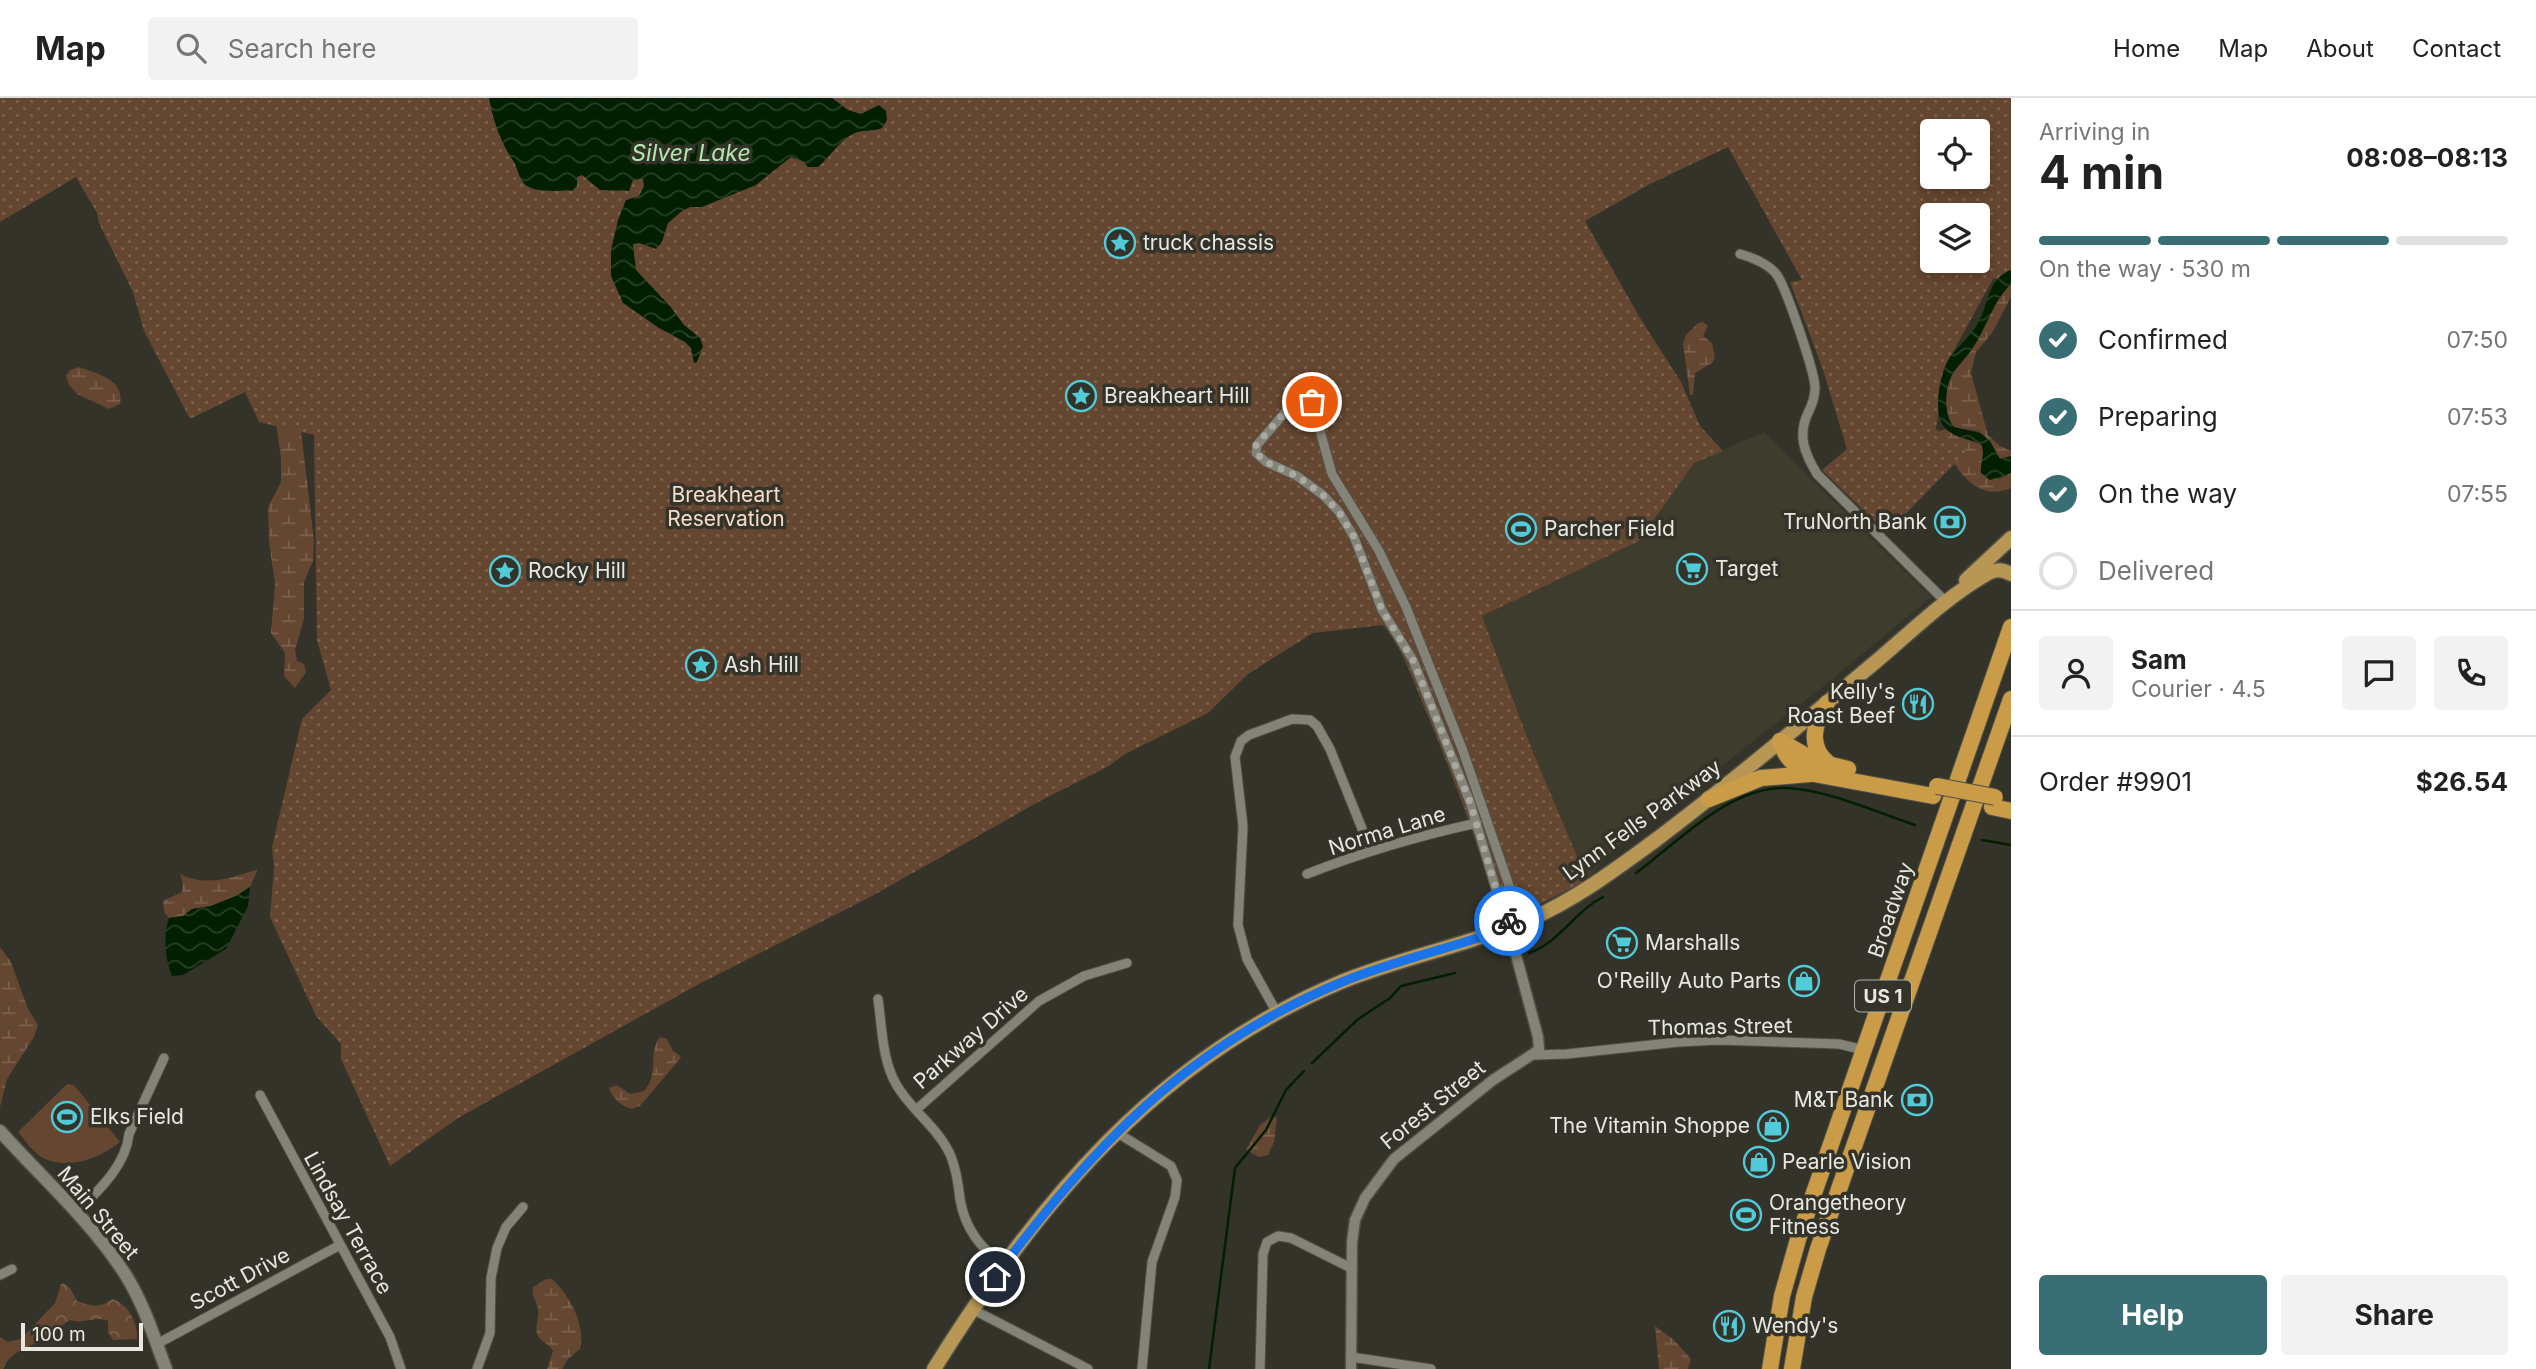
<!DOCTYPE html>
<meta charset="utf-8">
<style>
body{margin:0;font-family:Inter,sans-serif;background:#f2f2f2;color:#222;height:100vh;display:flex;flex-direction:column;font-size:26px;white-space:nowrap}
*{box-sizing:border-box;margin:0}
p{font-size:23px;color:#767676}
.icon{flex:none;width:38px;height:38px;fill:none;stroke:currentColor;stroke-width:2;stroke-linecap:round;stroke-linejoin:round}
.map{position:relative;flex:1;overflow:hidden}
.panel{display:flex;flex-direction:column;background:#fff;width:525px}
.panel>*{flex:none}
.buttons{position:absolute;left:1920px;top:21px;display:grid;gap:14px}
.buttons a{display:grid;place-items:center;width:70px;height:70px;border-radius:7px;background:#fff;box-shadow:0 4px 10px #0003;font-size:35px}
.scale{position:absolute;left:21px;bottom:18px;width:122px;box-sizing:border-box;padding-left:7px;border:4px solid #e8e8e1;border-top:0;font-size:19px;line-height:24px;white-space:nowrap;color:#e8e8e1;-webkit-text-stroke:5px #343329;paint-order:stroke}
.pin{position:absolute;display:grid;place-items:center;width:60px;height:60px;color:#fff;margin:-30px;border:4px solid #fff;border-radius:50%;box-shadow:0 2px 7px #0007}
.courier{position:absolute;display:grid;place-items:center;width:70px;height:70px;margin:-35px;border:5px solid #1a73e8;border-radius:50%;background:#fff;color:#222;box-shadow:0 2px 9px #0007}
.overview em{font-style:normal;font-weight:700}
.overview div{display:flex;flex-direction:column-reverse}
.overview{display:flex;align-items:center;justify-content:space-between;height:119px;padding:0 28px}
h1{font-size:46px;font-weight:700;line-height:52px}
.bar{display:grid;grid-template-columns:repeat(4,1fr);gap:10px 7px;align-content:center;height:84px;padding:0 28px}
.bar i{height:9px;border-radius:5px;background:#e0e0e0}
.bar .active{background:#386e74}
.bar p{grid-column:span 4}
.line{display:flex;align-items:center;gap:18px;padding:0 28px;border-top:2px solid #e0e0e0}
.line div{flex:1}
.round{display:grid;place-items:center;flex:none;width:74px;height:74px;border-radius:7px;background:#f2f2f2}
ol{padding:0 28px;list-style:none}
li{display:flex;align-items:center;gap:21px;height:77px}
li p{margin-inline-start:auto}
li .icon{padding:7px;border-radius:50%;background:#386e74;color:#fff;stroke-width:4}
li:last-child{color:#767676}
li i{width:38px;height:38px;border:4px solid #e0e0e0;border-radius:50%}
.button{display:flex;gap:14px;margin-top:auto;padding:14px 28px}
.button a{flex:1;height:80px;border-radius:7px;background:#386e74;color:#fff;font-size:28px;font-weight:700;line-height:80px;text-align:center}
.button a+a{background:#f2f2f2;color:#222}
header{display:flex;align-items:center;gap:42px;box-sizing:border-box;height:98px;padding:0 35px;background:#fff;border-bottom:2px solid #e0e0e0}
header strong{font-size:33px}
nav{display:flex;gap:38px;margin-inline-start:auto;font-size:24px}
.search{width:490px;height:63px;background:#f2f2f2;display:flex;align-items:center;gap:18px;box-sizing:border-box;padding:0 24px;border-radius:7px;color:#767676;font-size:26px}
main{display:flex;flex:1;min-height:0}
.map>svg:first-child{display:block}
</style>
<header>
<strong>Map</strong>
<div class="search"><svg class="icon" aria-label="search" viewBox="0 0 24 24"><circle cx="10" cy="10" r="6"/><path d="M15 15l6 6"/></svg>Search here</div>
<nav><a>Home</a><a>Map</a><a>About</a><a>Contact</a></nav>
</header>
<main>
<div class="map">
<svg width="2011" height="1271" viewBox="0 0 2011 1271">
<defs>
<pattern id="forest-crowns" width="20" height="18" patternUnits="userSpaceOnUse" patternTransform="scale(1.75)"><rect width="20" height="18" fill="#654630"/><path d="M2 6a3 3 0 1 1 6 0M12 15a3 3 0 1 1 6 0" fill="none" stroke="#7b614e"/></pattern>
<pattern id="wetland-marsh" width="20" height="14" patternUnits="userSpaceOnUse" patternTransform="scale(1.75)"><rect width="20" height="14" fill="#654630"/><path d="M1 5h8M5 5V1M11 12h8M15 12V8" fill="none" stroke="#7b614e"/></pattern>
<pattern id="park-dots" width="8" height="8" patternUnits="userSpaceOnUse" patternTransform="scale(1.75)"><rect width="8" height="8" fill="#654630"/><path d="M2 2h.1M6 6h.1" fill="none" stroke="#7b614e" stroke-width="1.8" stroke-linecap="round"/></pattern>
<pattern id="water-waves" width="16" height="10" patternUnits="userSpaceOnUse" patternTransform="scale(1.75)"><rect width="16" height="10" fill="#022001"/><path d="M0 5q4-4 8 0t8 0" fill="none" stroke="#274026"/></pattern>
</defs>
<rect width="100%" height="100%" fill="#343329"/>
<path fill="#3e3c2d" d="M1764,334L1931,499L1825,587L1606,759L1587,782L1531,649L1482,518L1639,443L1694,365Z"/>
<path fill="#654630" d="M67,986L74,987L120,1044C99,1061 67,1073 41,1059C33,1054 25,1042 18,1034Z"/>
<path fill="url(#forest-crowns)" d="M63,1185L70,1190L77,1203C91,1208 99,1211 112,1201C128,1206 138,1224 137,1241L113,1242L108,1234V1223C94,1217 84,1227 71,1222C62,1225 60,1232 54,1236C37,1248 11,1250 3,1271H0V1239L8,1244L21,1241L55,1205L61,1186Z"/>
<path fill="url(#wetland-marsh)" d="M2011,186V199L1992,235L1976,254L1971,275L1988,337L2000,348L2011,353V358L2000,361C1993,351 1989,337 1976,333C1968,330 1956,334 1951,325C1944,314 1945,294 1950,282C1954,270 1965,262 1972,251C1986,229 1993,204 2011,186Z
M1703,224L1708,228L1703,238L1712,245L1715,260L1712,265L1695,275L1693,297H1690L1683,246L1686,237L1698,225Z
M79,269C97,276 125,281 120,306L109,311L77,296L69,287L66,278L70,272Z
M299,315L314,443L313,463L304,484V521L295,552L297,563L304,566L306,574L295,590L284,578L285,555L271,535L275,486L269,444L268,409L281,384V361L275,317Z
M1945,331L1981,346C1986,356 1980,364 1981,375L1999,381L2011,375V390C1970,407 1953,361 1935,335Z
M258,771L250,789L236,798L211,808L192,811L183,818L169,820L164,814L163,803L182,794L183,786L180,776C205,789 232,780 258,771Z
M0,849L11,864L28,911L38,927L34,939L7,981L0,1009Z
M660,939L667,941L673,953L681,958L679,962L640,1008L632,1011C622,1009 612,1000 609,990L617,987L630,996L644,993C660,975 647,955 660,939Z
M1272,1018L1277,1020L1274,1044L1268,1057L1259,1059L1246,1052L1260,1027Z
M546,1181H552C570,1198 586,1227 580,1251L568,1261L562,1271H547L553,1253C549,1245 540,1244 537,1236C535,1228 539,1220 538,1212C537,1202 531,1199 533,1189Z
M1655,1228L1674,1242L1691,1261L1688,1271H1659Z"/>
<path fill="url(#park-dots)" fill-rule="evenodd" d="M0,0H2011V179L1993,181L1944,270L1936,331L1967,353L1887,435L1822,372L1847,351L1822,269L1790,184L1802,182L1728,49L1650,86L1585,123L1640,220L1681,284L1700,328L1723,353L1694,365L1639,443L1482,518L1531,649L1587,782L1536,808L1492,821L1496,810C1478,744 1454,681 1428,618C1414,586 1405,554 1383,527L1313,535L1248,576L1208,615L1125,656L1109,668L1040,703L872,798L699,886L458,1020L390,1068L341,961V946L316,918L270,819L274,770L272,749L302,621L331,592L317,542L314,337L259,324L245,294L190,321L144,233L133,194L99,125L97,115L76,79L0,124ZM1932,33H1978V79H1932ZM1932,117H1978V163H1932Z"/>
<path fill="url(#water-waves)" d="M489,0H832L848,12L861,16L879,7L886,12L887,22L882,30C872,34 862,31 853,36C839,43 830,59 818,69H808L804,64L791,59L756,87L702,109H690L682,113L668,125L662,144L656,151L639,145L633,146L636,172L670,208L684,227L700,240L703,248L697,264L694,265L691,250L685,244L659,230L623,205L611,178V152L618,122L626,102L639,98L644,88L643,81L633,82L629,93L600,92L582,77L577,79V88L572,93C560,92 540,95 529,89C518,84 519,70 512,61C500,43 493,22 489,0Z
M2011,172V186C1992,204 1987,230 1972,251C1964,263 1951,273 1948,287C1945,301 1945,317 1954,329L1980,335L1990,343L2000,361L2011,358V375L1990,382L1981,375C1980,364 1986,356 1981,346C1970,342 1954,339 1946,331C1931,318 1940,274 1950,259C1959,247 1971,238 1978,225C1989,206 1987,181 2011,172Z
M250,789L248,808L226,851L183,877L172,878C165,862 163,837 169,820L183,818L192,811L211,808L236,798Z"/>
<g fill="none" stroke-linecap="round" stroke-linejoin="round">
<path stroke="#022001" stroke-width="2.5" d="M1982,742L2011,747
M1636,775C1678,744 1731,687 1787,690C1828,692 1876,714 1915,727
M1529,855C1559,845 1575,813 1603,799
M1312,965L1357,922L1390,900L1401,888L1455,875
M1209,1271L1235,1070L1266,1032L1286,992L1304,973"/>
<g stroke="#515047" stroke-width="11">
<path id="minor" d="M1740,156C1752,159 1770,167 1777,177C1786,190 1815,274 1815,290C1815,299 1812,307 1808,315C1797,338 1805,356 1817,376L1946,504
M1301,303L1312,304L1332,376L1379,453L1406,509L1463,653L1515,805L1517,815L1513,828L1502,811L1470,704L1413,562L1382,512L1354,439L1339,414L1323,397L1297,378L1266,364L1256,355L1257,347L1294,304Z
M1307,776C1363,754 1418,738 1477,725
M878,901C882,928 882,962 896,986C910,1011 936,1028 949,1054C956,1069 958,1085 960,1101C965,1131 980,1149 1003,1167
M1277,915L1247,861L1238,827L1243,728L1235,659L1241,643L1249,637L1292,621L1310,622L1317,628L1330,651L1371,753
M1535,957L1567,956L1679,944L1719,942L1839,946L1864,952
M260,997L390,1239L401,1271
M917,1011L1039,903L1084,878L1127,865
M1116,1034L1171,1068L1177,1082L1175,1099L1152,1164L1142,1271
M76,1115C97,1094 126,1068 129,1036L164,960
M0,1177L12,1171
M972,1211L1088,1271
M157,1246L340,1147
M1351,1259L1431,1271
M477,1271L490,1235L491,1180L497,1150L506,1129L523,1109
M1260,1271L1263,1156L1267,1144L1278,1138L1291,1140L1351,1170"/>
</g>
<g stroke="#515047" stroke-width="13">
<path id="tertiary" d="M1351,1271L1352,1144L1355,1122L1365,1100L1394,1061L1493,982L1539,952L1538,939L1516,857L1513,828"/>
</g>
<g stroke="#515047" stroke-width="15">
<path id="secondary" d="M0,1033C42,1080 91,1123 125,1176C144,1206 154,1239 166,1271"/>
</g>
<g stroke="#515047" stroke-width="17">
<path id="primary" d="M1966,482L2011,440
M934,1271C1037,1105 1157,961 1341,884C1403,859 1469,847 1531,821C1576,801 1613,773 1653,744C1726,689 1797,630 1867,571C1906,539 1942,502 1985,477C1995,471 2002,471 2011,476"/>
</g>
<g stroke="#515047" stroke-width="18">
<path id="trunk" d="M1827,605C1814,625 1807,648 1828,665
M1780,643C1786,662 1796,669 1814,676L1933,698
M1780,643L1815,663L1848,671
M1709,701L1761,680L1810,676
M1992,709L2011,713
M1770,1271L1782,1198L1799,1138L2011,529
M1792,1271L1804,1199L1818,1151L2011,601"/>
</g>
<use href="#minor" stroke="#848377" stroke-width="9"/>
<use href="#tertiary" stroke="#848377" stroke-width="10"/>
<use href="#secondary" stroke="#848377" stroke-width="12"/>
<use href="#primary" stroke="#b89654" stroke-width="14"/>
<use href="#trunk" stroke="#ca9c48" stroke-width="16"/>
<g stroke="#515047" stroke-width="18" stroke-linecap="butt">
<path id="trunk-bridge" d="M1937,688L1995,699"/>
</g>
<use href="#trunk-bridge" stroke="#ca9c48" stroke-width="16"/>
</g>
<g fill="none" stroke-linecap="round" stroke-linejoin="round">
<path stroke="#a9a9a1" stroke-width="7" stroke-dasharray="0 12.6" d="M1312,304H1294L1256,347V355L1266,364L1297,378L1323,397L1339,414L1354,439L1382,512L1413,562L1470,704L1502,811L1509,823"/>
<path stroke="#1a73e8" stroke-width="9" d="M995,1179C1094,1047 1186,949 1342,884C1398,861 1457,849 1513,828L1509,823"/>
</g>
<defs>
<g id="sight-ring" transform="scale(1.575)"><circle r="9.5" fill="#343329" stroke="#52cbd9" stroke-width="1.5"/><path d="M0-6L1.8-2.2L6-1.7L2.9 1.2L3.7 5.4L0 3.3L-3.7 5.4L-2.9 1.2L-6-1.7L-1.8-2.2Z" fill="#52cbd9"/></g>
<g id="bank-ring" transform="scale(1.575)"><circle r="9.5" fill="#343329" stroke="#52cbd9" stroke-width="1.5"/><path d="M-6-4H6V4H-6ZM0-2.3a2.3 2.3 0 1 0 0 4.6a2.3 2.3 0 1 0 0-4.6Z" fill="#52cbd9"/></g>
<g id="stadium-ring" transform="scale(1.575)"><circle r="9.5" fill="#343329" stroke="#52cbd9" stroke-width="1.5"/><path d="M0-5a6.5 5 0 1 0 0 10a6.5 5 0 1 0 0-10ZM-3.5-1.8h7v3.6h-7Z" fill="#52cbd9"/></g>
<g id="supermarket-ring" transform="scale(1.575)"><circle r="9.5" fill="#343329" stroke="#52cbd9" stroke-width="1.5"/><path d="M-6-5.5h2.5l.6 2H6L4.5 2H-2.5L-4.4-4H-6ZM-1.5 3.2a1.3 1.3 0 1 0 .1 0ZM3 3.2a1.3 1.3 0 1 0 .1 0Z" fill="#52cbd9"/></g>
<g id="restaurant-ring" transform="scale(1.575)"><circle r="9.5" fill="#343329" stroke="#52cbd9" stroke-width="1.5"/><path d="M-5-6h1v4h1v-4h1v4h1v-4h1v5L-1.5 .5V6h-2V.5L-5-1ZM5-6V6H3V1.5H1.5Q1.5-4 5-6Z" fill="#52cbd9"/></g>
<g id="shop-ring" transform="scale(1.575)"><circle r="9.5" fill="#343329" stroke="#52cbd9" stroke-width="1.5"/><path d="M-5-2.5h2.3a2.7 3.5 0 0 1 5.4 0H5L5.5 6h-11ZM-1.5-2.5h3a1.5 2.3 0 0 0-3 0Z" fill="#52cbd9"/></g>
</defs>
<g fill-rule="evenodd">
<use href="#sight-ring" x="1120" y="145"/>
<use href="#sight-ring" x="1081" y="298"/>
<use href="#bank-ring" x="1950" y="424"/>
<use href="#stadium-ring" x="1521" y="431"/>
<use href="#supermarket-ring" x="1692" y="471"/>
<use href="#sight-ring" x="505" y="473"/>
<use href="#sight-ring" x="701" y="567"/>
<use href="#restaurant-ring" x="1918" y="606"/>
<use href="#supermarket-ring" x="1622" y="845"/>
<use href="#shop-ring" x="1804" y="883"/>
<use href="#bank-ring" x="1917" y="1002"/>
<use href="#stadium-ring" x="67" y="1019"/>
<use href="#shop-ring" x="1773" y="1028"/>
<use href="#shop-ring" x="1759" y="1064"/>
<use href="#stadium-ring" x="1746" y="1117"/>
<use href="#restaurant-ring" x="1729" y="1228"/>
</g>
<g text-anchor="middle" stroke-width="7" stroke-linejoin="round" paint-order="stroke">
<rect fill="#343329" stroke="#b2b2aa" stroke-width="2" x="1855" y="882.5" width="56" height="31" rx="5"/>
<g font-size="19" font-weight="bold" fill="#e8e8e1">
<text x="1883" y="905">US 1</text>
</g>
<g font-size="21" fill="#e8e8e1" stroke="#343329" text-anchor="start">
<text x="1143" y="152">truck chassis</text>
<text x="1104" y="305">Breakheart Hill</text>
<text x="1927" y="431" text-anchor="end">TruNorth Bank</text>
<text x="1544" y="438">Parcher Field</text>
<text x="1715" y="478">Target</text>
<text x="528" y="480">Rocky Hill</text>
<text x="724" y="574">Ash Hill</text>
<text x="1895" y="601" text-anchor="end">Kelly's<tspan x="1895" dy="24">Roast Beef</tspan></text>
<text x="1645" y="852">Marshalls</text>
<text x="1781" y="890" text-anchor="end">O'Reilly Auto Parts</text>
<text x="1894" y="1009" text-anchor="end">M&amp;T Bank</text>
<text x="90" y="1026">Elks Field</text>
<text x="1750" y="1035" text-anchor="end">The Vitamin Shoppe</text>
<text x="1782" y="1071">Pearle Vision</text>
<text x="1769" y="1112">Orangetheory<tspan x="1769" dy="24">Fitness</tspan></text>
<text x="1752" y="1235">Wendy's</text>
</g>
<g font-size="21" fill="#f6dcc9" stroke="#343329">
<text x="726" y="404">Breakheart<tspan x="726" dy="24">Reservation</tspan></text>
</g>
<g font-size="21" fill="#e8e8e1" stroke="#343329">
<text transform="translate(1642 722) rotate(-36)" y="7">Lynn Fells Parkway</text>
<text transform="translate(1387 733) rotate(-17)" y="7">Norma Lane</text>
<text transform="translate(1891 812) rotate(-71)" y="7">Broadway</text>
<text transform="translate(1720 929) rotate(-1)" y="7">Thomas Street</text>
<text transform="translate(971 940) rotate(-41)" y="7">Parkway Drive</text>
<text transform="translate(1433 1007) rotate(-39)" y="7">Forest Street</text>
<text transform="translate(98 1115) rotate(50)" y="7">Main Street</text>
<text transform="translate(348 1125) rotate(61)" y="7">Lindsay Terrace</text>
<text transform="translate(240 1181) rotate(-28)" y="7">Scott Drive</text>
</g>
<g font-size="23" font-style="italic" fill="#b3e8ad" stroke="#343329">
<text x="691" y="63">Silver Lake</text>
</g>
</g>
</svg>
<div class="buttons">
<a><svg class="icon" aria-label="locate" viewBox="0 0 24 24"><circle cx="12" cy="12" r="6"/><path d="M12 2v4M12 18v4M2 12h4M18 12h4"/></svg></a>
<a><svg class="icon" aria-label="layers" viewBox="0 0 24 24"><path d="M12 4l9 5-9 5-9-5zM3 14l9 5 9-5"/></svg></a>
</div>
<div class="scale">100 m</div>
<div class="pin" style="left:1312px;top:304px;background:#ea580c"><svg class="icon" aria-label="bag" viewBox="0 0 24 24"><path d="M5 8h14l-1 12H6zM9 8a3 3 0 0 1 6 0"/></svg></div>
<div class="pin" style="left:995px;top:1179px;background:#1f2937"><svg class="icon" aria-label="home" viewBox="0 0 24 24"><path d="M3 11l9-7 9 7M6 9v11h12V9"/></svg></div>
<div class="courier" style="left:1509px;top:823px"><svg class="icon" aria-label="bike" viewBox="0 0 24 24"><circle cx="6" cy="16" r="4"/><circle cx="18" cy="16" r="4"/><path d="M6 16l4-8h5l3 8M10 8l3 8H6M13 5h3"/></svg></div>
</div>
<section class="panel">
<div class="overview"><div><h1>4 min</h1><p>Arriving in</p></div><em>08:08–08:13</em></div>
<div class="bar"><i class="active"></i><i class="active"></i><i class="active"></i><i></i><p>On the way · 530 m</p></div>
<ol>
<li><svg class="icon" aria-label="check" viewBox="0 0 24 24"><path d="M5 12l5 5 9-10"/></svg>Confirmed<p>07:50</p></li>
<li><svg class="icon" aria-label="check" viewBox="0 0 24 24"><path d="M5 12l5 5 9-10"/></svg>Preparing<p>07:53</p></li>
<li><svg class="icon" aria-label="check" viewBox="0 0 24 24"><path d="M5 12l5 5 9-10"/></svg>On the way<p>07:55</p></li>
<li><i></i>Delivered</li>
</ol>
<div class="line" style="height:126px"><a class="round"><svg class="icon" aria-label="person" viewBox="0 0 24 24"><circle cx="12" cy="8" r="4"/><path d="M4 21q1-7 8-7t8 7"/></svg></a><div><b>Sam</b><p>Courier · 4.5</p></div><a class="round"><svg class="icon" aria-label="chat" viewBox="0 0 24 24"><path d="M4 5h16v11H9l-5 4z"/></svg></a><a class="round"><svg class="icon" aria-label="phone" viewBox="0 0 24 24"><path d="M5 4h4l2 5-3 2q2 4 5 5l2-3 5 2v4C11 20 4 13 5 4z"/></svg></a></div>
<div class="line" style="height:91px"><div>Order #9901</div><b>$26.54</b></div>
<div class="button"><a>Help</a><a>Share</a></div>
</section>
</main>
